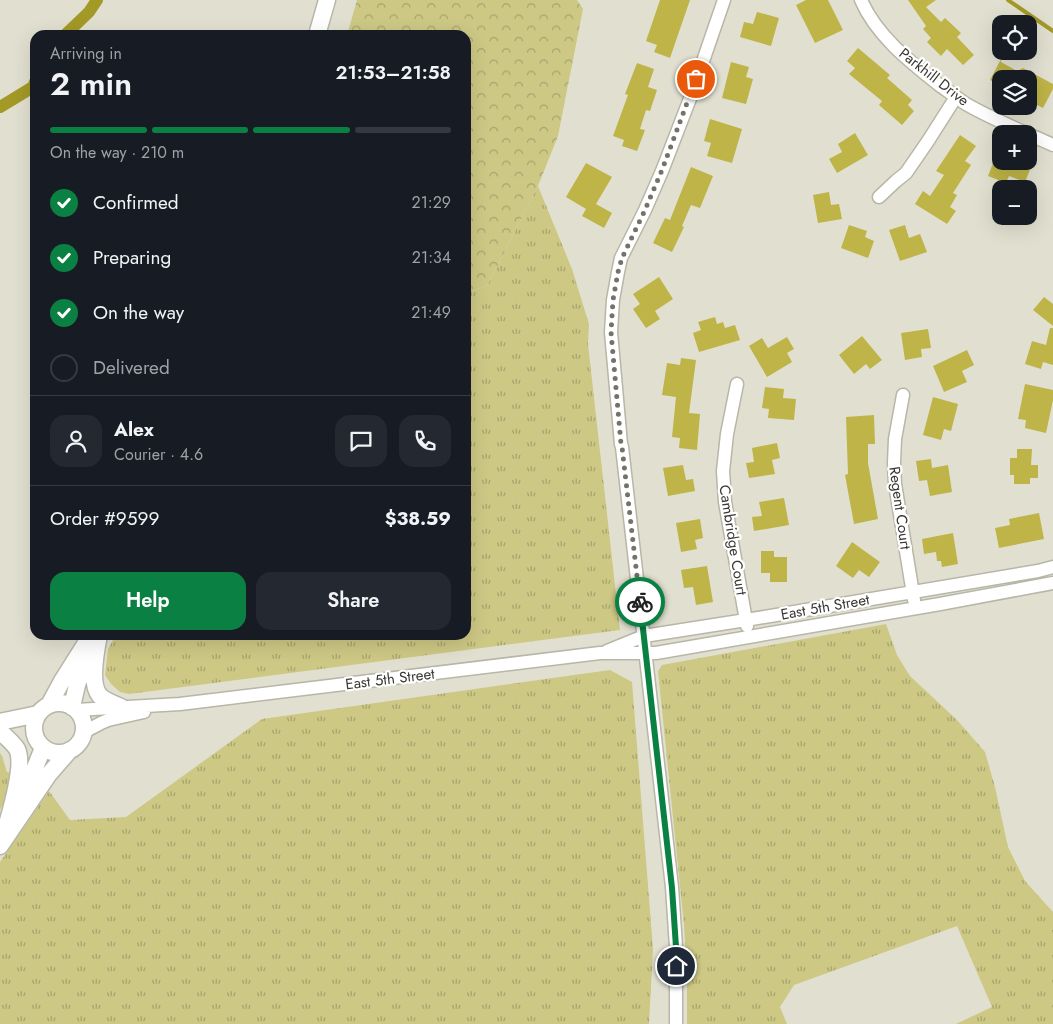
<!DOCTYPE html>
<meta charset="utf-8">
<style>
body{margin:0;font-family:Jost,sans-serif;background:#242831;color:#f1f3f6;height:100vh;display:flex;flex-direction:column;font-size:19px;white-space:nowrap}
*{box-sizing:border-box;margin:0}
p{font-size:16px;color:#9ea1a6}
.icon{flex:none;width:28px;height:28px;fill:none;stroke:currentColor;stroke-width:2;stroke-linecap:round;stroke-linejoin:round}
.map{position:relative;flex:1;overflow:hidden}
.panel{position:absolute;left:30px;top:30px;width:441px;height:610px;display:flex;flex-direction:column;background:#171b24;border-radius:15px;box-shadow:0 5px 20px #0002}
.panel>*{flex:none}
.tools{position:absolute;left:992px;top:15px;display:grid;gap:10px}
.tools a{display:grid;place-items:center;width:45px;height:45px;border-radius:10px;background:#171b24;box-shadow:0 5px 20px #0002;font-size:25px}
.pin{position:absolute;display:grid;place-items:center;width:42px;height:42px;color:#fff;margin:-21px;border:2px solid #fff;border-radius:50%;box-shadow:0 1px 5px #0007}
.courier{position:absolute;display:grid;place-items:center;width:50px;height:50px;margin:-25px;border:4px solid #0b8043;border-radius:50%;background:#fff;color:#222;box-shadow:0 1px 6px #0007}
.summary em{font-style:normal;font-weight:600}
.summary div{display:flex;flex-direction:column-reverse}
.summary{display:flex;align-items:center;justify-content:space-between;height:85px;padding:0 20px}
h1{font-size:32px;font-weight:600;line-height:38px}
.bar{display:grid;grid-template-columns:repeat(4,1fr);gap:8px 5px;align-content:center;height:60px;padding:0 20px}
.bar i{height:6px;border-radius:4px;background:#363941}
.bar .active{background:#0b8043}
.bar p{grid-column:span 4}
.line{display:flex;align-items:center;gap:12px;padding:0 20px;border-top:1px solid #363941}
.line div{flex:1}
.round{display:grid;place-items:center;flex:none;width:52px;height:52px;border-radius:15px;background:#242831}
ol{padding:0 20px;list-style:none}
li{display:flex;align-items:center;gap:15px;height:55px}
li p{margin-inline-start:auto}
li .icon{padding:5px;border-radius:50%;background:#0b8043;color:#fff;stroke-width:4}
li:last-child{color:#9ea1a6}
li i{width:28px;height:28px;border:2px solid #363941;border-radius:50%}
.action{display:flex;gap:10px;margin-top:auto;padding:10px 20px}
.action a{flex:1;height:58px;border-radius:15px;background:#0b8043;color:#fff;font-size:20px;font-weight:600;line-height:58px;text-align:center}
.action a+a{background:#242831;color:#f1f3f6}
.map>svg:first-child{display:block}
</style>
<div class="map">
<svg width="1053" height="1024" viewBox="0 0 1053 1024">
<defs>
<pattern id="grass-tufts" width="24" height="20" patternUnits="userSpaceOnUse" patternTransform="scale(1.25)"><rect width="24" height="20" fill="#cdc884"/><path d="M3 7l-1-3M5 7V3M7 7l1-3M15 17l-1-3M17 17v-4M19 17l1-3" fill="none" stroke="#a7a36d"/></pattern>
<pattern id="park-crowns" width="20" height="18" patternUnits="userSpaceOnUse" patternTransform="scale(1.25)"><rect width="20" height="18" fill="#cdc884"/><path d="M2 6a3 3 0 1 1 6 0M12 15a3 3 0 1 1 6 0" fill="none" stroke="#a7a36d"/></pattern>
</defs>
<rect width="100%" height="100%" fill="#e1e0d0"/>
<path fill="url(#grass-tufts)" d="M538,186L572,269L589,324L588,344L620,630L129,694L120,692L111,684L105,675L108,649L116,635H466V293L487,286Z
M886,624L897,655L910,676L957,720L985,752L995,787L1008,847L1025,881L1053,912V1024H956L992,1007L957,926L794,985L780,1007L787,1024H687V977L684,925L658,671L662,665Z
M610,670L632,682L653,949L649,1024H0V862L49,791L70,820L126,817L262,719Z
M0,753L2,756L7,772L13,773L6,798L0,810Z"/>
<path fill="url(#park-crowns)" d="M357,0H577L583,9L558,136L538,186L487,286L466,293V35H347Z"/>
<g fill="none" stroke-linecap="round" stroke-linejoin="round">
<path stroke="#a39927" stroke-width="4" d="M1008,0L1053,31"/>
<path stroke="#a39927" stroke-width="12" d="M65,35L89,12L97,0
M0,107L33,87L35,82"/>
</g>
<path fill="#beb447" d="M660,0H690L670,58L654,52L657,45L646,41Z
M806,0H828L843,30L815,43L796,5Z
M908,0H936L926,7L941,22L945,18L961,33L957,37L974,55L963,65L947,49L941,56L927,42L931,38L923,29L926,26Z
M757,12L779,18L771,46L740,37L744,22L753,24Z
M858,48L890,75L887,78L912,100L908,105L914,111L902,125L879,105L882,101L849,74L855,68L847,61Z
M1001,59V62L1017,71L1023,68L1053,84V89L1043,108L1029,101V79H1001V86L990,80Z
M731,62L749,67L746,77L753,79L746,104L722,98Z
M637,63L654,69L648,87L657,90L650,111L646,110L640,129L645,130L637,151L622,146L624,140L613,136L628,95L625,94Z
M710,119L742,129L732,163L707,156L711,143L704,141Z
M855,133L868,155L837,173L829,159L842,152L838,144Z
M960,135L976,146L965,161L971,165L953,193L957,195L950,207L956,211L947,224L915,204L923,191L930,196L944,175L936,171Z
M994,161H1022L1032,165L1025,182L1009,176L1006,183L988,176Z
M586,163L612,177L596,204L612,213L604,228L582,216L586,209L566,197Z
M691,167L713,176L700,208L691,205L682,226L684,227L672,252L653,243L665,218L670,220Z
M829,192L831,205L839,204L842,219L818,223L813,195Z
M849,225L867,231L865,237L874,241L868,258L841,248Z
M905,225L909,238L920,234L927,252L900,261L889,230Z
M659,277L673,299L655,311L660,319L646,328L633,309L640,304L633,294Z
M1044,297L1053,304V326L1033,310Z
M715,317L717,324L723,322L725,328L735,325L740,340L699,352L693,333L701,330L698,322Z
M1050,328H1053V365L1043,362L1041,369L1025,364L1032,341L1046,345Z
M928,329L931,348L921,349L922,357L905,360L901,333Z
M862,336L882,360L870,369L866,364L854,374L839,355Z
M787,337L794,349L787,353L792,362L767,377L749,346L762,338L768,348Z
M967,350L974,365L962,371L967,382L944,392L933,366Z
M681,358L696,360L689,413L700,414L697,450L679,448L680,438L672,437L676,397L662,395L667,363L680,365Z
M1025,384L1053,390V400L1046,433L1025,428L1026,420L1018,419Z
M765,387L784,389L783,398L796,399L794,420L768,418L769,409L762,408Z
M933,397L958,404L951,431L944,429L941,440L923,435Z
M874,415L875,444H868V463L878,519L854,524L845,475L848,474L846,417Z
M777,443L780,458L772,460L775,474L749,478L746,463L754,462L752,448Z
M1017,449H1032L1031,465H1038V478H1030V484H1014V475H1010V458H1017Z
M931,459L932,468L948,465L952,492L930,496L927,480L919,481L916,461Z
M683,465L686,480L693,479L695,491L668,496L663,468Z
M784,498L789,525L754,531L752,517L762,516L759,502Z
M1039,513L1044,539L999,548L995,528L1010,525L1009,519Z
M700,519L703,538L695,540L697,549L681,552L676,523Z
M953,533L958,564L942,567L941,561H937L936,552L924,554L922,539Z
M852,542L880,562L869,577L859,570L853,578L836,566Z
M761,551H774V557H787V582H770V573H761Z
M707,566L713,602L696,605L693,587L684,588L681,570Z"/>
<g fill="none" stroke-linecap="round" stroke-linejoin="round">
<g stroke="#b7b6a7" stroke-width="15">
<path id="minor" d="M861,0C876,35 909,61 938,84C948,91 957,98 966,104C994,120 1024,132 1053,145
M879,197L896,181L906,173L928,141L956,97
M737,384L727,434L723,471L725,502L747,626
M903,395L895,439L894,463L895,484L914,600
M607,651L644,636L746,620L1038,571L1053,567
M76,710L180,704L600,653H656L940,604L1053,583
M84,732L101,723L108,720L144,712
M676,1024V947L672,887L622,447L621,444L611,332L613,300L618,272L621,258L645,210L662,171L691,96L724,0"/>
</g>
<g stroke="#b7b6a7" stroke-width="19">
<path id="major" d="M317,35L327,0
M99,635C96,650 89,684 100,696C104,700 116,705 121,707
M34 728a25 25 0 1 1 50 0a25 25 0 1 1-50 0Z
M49,705L62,681L91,635
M72,707L77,685L88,651
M0,722L38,714
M4,735C8,739 14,744 17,749C25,765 10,814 5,831
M21,802L43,748
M0,846L49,774L70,750"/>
</g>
<use href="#minor" stroke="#fff" stroke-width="12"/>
<use href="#major" stroke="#fff" stroke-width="16"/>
</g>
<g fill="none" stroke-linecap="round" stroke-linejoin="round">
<path stroke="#747369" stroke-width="5" stroke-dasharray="0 9" d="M640,602L622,447L621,444L611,332L613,300L618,272L622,258L645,210L662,170L696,79"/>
<path stroke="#0b8043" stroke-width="6" d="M640,602L672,888L676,947V966"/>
</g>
<g text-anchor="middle" stroke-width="4.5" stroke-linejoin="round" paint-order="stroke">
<g font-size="15" fill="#393832" stroke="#fff">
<text transform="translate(934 77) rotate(38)" y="5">Parkhill Drive</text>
<text transform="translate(900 508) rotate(82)" y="5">Regent Court</text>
<text transform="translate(733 540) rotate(81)" y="5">Cambridge Court</text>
<text transform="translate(825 607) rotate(-10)" y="5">East 5th Street</text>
<text transform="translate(390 679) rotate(-7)" y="5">East 5th Street</text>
</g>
</g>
</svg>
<div class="tools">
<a><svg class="icon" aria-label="locate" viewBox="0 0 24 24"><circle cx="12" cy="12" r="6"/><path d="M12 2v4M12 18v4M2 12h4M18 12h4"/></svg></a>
<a><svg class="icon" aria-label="layers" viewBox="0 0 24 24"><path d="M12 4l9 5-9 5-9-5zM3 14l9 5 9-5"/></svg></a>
<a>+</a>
<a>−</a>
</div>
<div class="pin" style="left:696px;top:79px;background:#ea580c"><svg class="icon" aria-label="bag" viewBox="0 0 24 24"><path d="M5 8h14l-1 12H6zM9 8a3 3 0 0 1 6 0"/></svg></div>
<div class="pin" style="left:676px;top:966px;background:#1f2937"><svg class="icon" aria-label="home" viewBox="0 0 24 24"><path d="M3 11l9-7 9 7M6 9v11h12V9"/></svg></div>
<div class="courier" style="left:640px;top:602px"><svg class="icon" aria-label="bike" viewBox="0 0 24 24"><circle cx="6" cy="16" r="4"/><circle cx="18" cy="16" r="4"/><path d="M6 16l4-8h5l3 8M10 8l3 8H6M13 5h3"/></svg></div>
<section class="panel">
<div class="summary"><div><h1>2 min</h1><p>Arriving in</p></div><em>21:53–21:58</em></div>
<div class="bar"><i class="active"></i><i class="active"></i><i class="active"></i><i></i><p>On the way · 210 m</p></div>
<ol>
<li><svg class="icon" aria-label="check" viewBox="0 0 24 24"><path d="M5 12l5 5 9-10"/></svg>Confirmed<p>21:29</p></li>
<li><svg class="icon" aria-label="check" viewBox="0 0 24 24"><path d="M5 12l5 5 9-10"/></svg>Preparing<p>21:34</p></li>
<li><svg class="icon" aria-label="check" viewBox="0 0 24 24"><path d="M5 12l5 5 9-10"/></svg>On the way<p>21:49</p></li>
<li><i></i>Delivered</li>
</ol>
<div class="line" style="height:90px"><a class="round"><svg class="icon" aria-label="person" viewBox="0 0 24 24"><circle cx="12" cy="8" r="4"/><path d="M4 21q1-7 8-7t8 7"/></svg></a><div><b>Alex</b><p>Courier · 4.6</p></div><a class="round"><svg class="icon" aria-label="chat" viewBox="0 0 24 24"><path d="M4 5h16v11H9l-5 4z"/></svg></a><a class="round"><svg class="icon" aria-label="phone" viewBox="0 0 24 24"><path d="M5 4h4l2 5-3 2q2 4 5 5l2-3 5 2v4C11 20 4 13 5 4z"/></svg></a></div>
<div class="line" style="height:65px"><div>Order #9599</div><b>$38.59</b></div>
<div class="action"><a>Help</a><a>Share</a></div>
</section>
</div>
